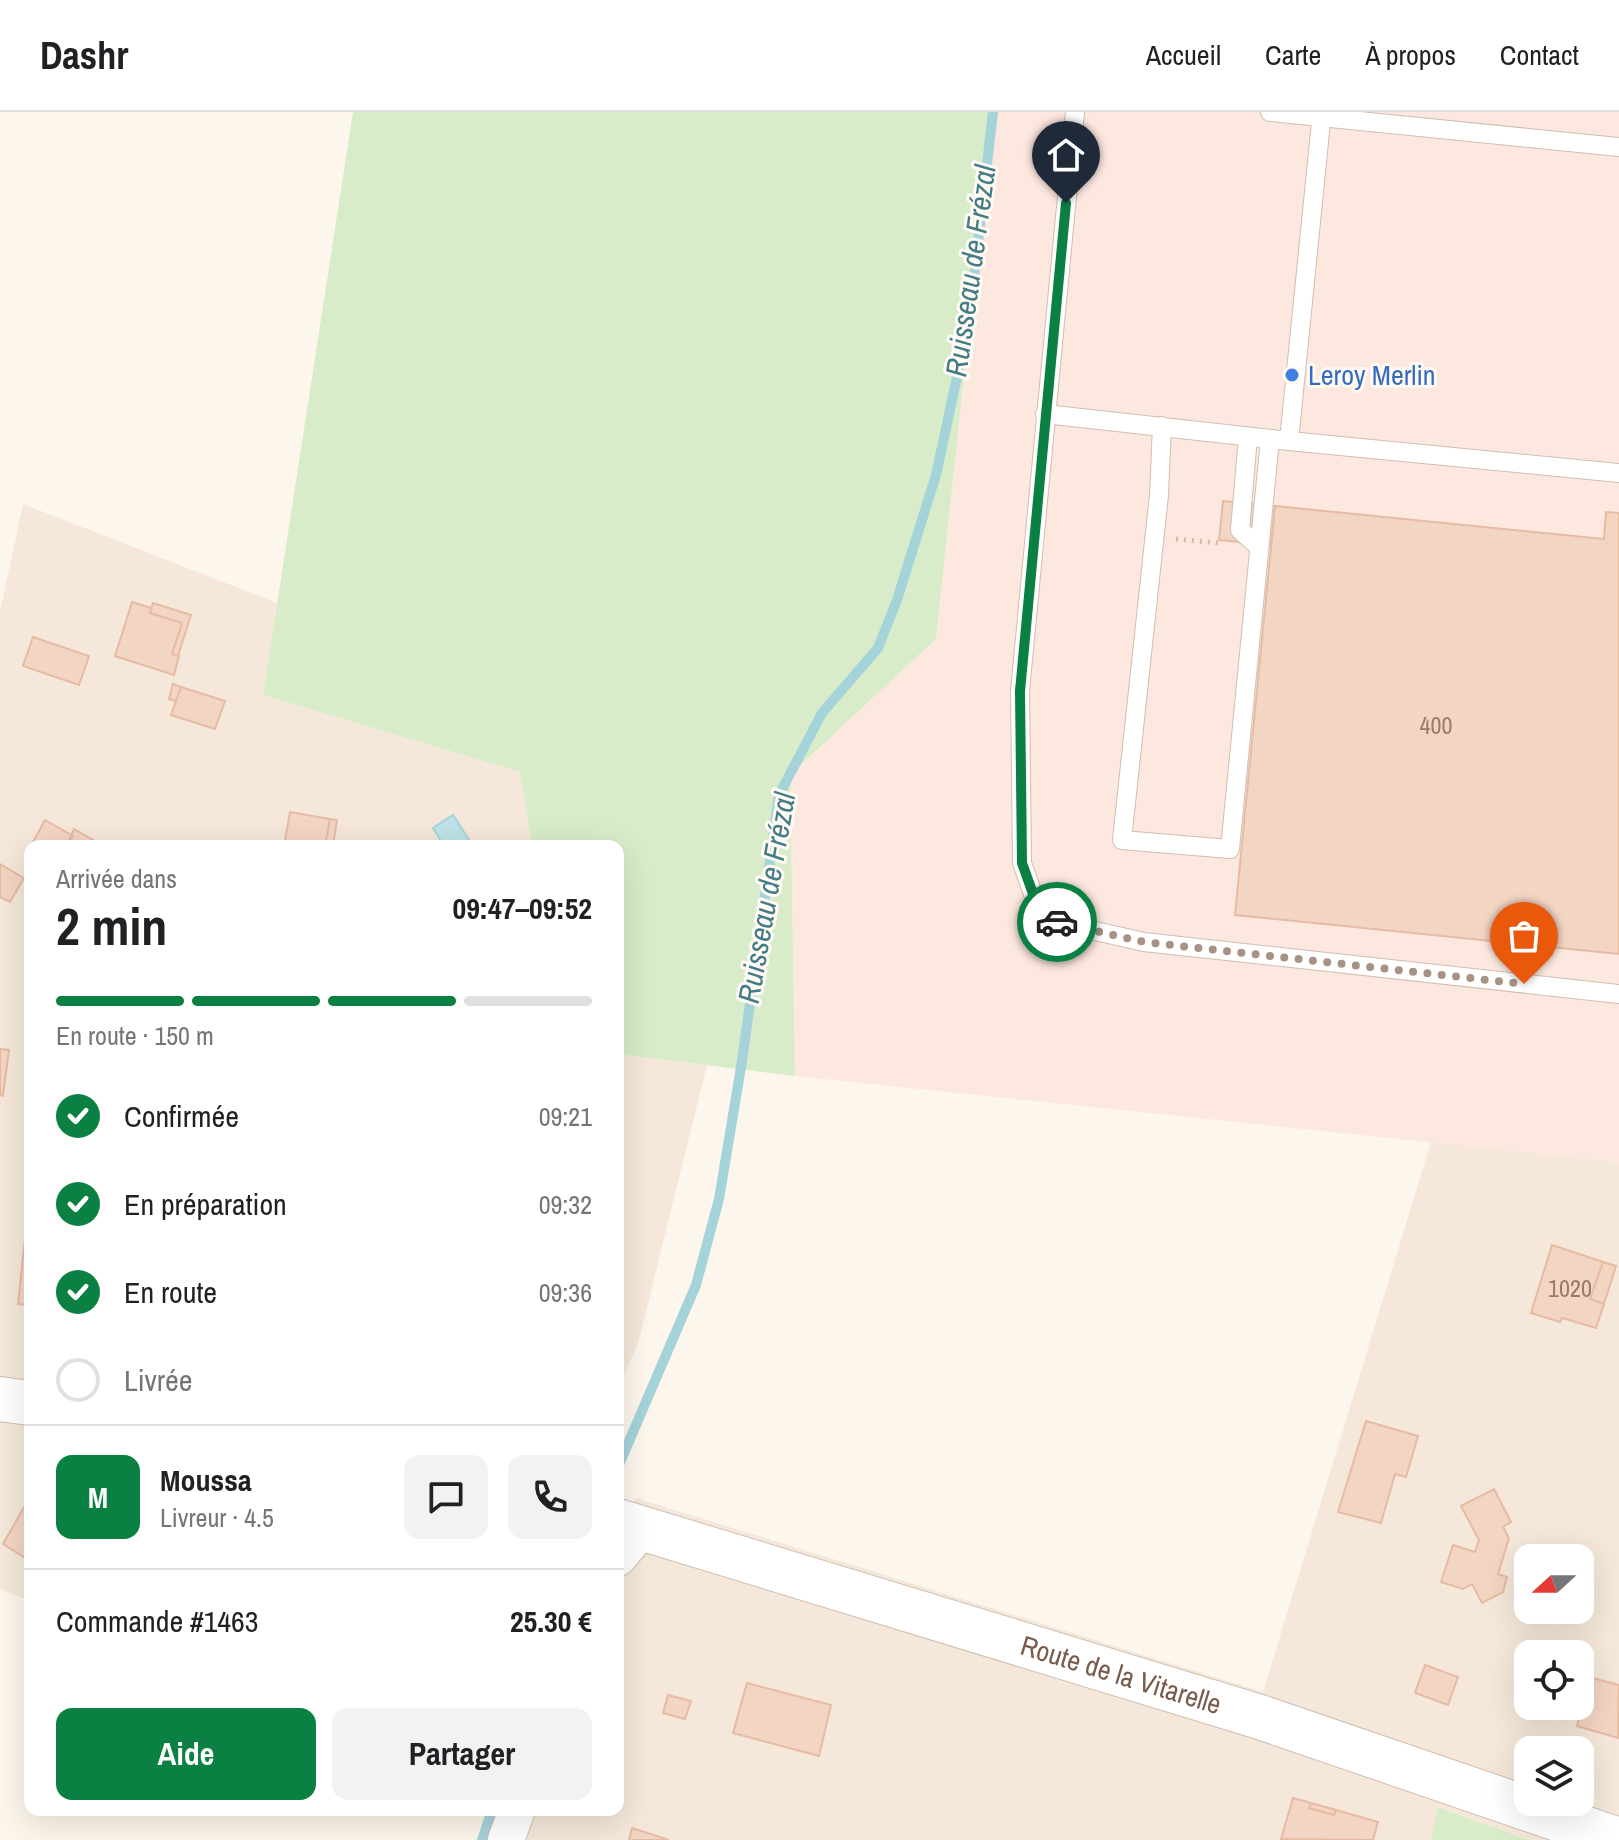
<!DOCTYPE html>
<html lang="fr">
<meta charset="utf-8">
<style>
body{margin:0;font-family:"Archivo Narrow",sans-serif;background:#f2f2f2;color:#202124;height:100vh;display:flex;flex-direction:column;font-size:30px;white-space:nowrap}
*{box-sizing:border-box;margin:0}
p{font-size:26px;color:#757577}
.icon{flex:none;width:44px;height:44px;fill:none;stroke:currentColor;stroke-width:2;stroke-linecap:round;stroke-linejoin:round}
.map{position:relative;flex:1;overflow:hidden}
.sheet{position:absolute;left:24px;top:728px;width:600px;height:976px;display:flex;flex-direction:column;background:#fff;border-radius:16px;box-shadow:0 8px 32px #0002}
.sheet>*{flex:none}
.needle{width:52px;rotate:249deg}
.buttons{position:absolute;left:1514px;top:1432px;display:grid;gap:16px}
.buttons a{display:grid;place-items:center;width:80px;height:80px;border-radius:16px;background:#fff;box-shadow:0 8px 32px #0002;font-size:40px}
.pin{position:absolute;display:grid;place-items:center;width:68px;height:68px;color:#fff;margin:-82px -34px;border-radius:50% 50% 50% 0;rotate:-45deg;box-shadow:0 0 8px #0007}
.pin .icon{rotate:45deg}
.courier{position:absolute;display:grid;place-items:center;width:80px;height:80px;margin:-40px;border:6px solid #0b8043;border-radius:50%;background:#fff;color:#222;box-shadow:0 2px 10px #0007}
.headline em{font-style:normal;font-weight:800}
.headline div{display:flex;flex-direction:column-reverse}
.headline{display:flex;align-items:center;justify-content:space-between;height:136px;padding:0 32px}
h1{font-size:52px;font-weight:800;line-height:60px}
.bar{display:grid;grid-template-columns:repeat(4,1fr);gap:12px 8px;align-content:center;height:96px;padding:0 32px}
.bar i{height:10px;border-radius:6px;background:#e0e0e0}
.bar .on{background:#0b8043}
.bar p{grid-column:span 4}
.line{display:flex;align-items:center;gap:20px;padding:0 32px;border-top:2px solid #e0e0e0}
.line div{flex:1}
.round{display:grid;place-items:center;flex:none;width:84px;height:84px;border-radius:16px;background:#f2f2f2}
ol{padding:0 32px;list-style:none}
li{display:flex;align-items:center;gap:24px;height:88px}
li p{margin-inline-start:auto}
li .icon{padding:8px;border-radius:50%;background:#0b8043;color:#fff;stroke-width:4}
li:last-child{color:#757577}
li i{width:44px;height:44px;border:4px solid #e0e0e0;border-radius:50%}
.cta{display:flex;gap:16px;margin-top:auto;padding:16px 32px}
.cta a{flex:1;height:92px;border-radius:16px;background:#0b8043;color:#fff;font-size:32px;font-weight:800;line-height:92px;text-align:center}
.cta a+a{background:#f2f2f2;color:#202124}
header{display:flex;align-items:center;gap:48px;box-sizing:border-box;height:112px;padding:0 40px;background:#fff;border-bottom:2px solid #e0e0e0}
header strong{font-size:38px}
nav{display:flex;gap:44px;margin-inline-start:auto;font-size:28px}
.map>svg:first-child{display:block}
</style>
<header>
<strong>Dashr</strong>
<nav><a>Accueil</a><a>Carte</a><a>À propos</a><a>Contact</a></nav>
</header>
<div class="map">
<svg width="1619" height="1728" viewBox="0 0 1619 1728">
<rect width="100%" height="100%" fill="#fdf6ec"/>
<path fill="#f5e8da" fill-rule="evenodd" d="M23,392L277,491L263,583L520,660L532,734H30V1489L0,1477V500Z
M618,942L707,953L639,1228L618,1278Z
M1431,1030L1619,1050V1728H1529L1439,1695L1431,1728H496L506,1698H618V1412L636,1386L1263,1580ZM1528,1446H1580V1498H1528ZM1528,1542H1580V1594H1528ZM1528,1638H1580V1690H1528Z"/>
<path fill="#fde8e0" d="M992,0H1619V1050L795,964L790,663L936,527Z"/>
<path fill="#d8ecc9" d="M353,0H992L936,527L790,663L795,964L618,942V734H532L520,660L263,583Z
M1438,1695L1529,1728H1431Z"/>
<path fill="#bfe3e8" stroke="#a5d3da" stroke-width="2" d="M453,703L473,734H444L433,716Z"/>
<g fill="none" stroke-linecap="round" stroke-linejoin="round">
<path stroke="#a5d3da" stroke-width="10" d="M618,1355L696,1173L719,1087L742,949L779,683L822,601L878,536L897,488L936,363L969,209L993,0
M482,1728L492,1698"/>
</g>
<path fill="#f3d5c3" stroke="#e6bba3" stroke-width="2" d="M1223,389L1275,394L1271,433L1219,428Z
M1275,394L1604,427L1606,400L1619,401V842L1235,803Z
M132,490L151,496L150,501L182,511L172,542L179,544L174,563L115,544Z
M153,491L191,503L178,544L172,542L182,511L150,501Z
M33,525L89,544L79,573L23,554Z
M173,572L181,575L176,589L169,587Z
M181,575L225,589L215,617L171,603Z
M290,700L330,707L325,734H284Z
M330,707L337,708L333,734H325Z
M45,708L73,724L68,731L73,734H31Z
M74,717L93,728L90,734H73L68,731Z
M0,752L24,766L10,790L0,785Z
M0,937L9,938L3,984L0,983Z
M26,1117L30,1118V1193L18,1192Z
M1552,1133L1603,1150L1590,1187L1604,1192L1596,1216L1562,1206L1560,1210L1531,1201Z
M1603,1150L1616,1154L1604,1192L1590,1187Z
M1366,1309L1418,1324L1406,1365L1395,1362L1381,1411L1338,1400Z
M1494,1377L1511,1410L1503,1415L1509,1426L1498,1462L1507,1465L1503,1480L1482,1491L1472,1472L1463,1477L1441,1470L1453,1433L1475,1440L1479,1428L1461,1394Z
M30,1385V1449L3,1432Z
M1425,1553L1458,1565L1448,1593L1415,1581Z
M1589,1565L1619,1573L1618,1626L1577,1614Z
M747,1571L831,1593L819,1644L733,1621Z
M668,1583L691,1589L685,1607L663,1601Z
M1293,1686L1311,1691L1309,1696L1334,1703L1336,1698L1378,1710L1373,1728L1281,1727Z
M1311,1691L1336,1698L1334,1703L1309,1696Z
M632,1716L669,1728H629Z"/>
<g fill="none" stroke-linecap="round" stroke-linejoin="round">
<g stroke="#d1beb0" stroke-width="20">
<path id="service" d="M1075,0L1020,579L1022,751L1042,807L1144,830L1619,882
M1270,0L1619,35
M1045,302L1289,329L1322,0
M1162,314L1159,383L1122,728L1230,737L1270,327
M1248,325L1240,418L1259,435
M1289,329L1619,361"/>
</g>
<g stroke="#d1beb0" stroke-width="38">
<path id="minor" d="M618,1446L643,1416
M506,1728L517,1698"/>
</g>
<g stroke="#d1beb0" stroke-width="46">
<g id="tertiary">
<path d="M0,1287L30,1291"/>
<path id="s1" d="M618,1409L1260,1605L1619,1728"/>
</g>
</g>
<path stroke="#d9b8a5" stroke-width="5" stroke-dasharray="2 6" stroke-linecap="butt" d="M1176,427L1218,431"/>
<use href="#service" stroke="#fff" stroke-width="18"/>
<use href="#minor" stroke="#fff" stroke-width="36"/>
<use href="#tertiary" stroke="#fff" stroke-width="44"/>
</g>
<g fill="none" stroke-linecap="round" stroke-linejoin="round">
<path stroke="#a89285" stroke-width="8" stroke-dasharray="0 14.4" d="M1057,810L1144,830L1524,872"/>
<path stroke="#0b8043" stroke-width="10" d="M1057,810L1042,807L1022,751L1020,579L1066,91"/>
</g>
<circle fill="#3f7fe0" stroke="#fffaf3" stroke-width="3" cx="1292" cy="263" r="8"/>
<g text-anchor="middle" stroke-width="6" stroke-linejoin="round" paint-order="stroke">
<g font-size="24" fill="#987a6a">
<text x="1436" y="622">400</text>
<text x="1570" y="1185">1020</text>
</g>
<g font-size="28" fill="#366cbe" stroke="#fffaf3" text-anchor="start">
<text x="1308" y="273">Leroy Merlin</text>
</g>
<g font-size="28" fill="#7a5c4d" stroke="#fffaf3">
<text dy="10" stroke="none"><textPath href="#s1" startOffset="526">Route de la Vitarelle</textPath></text>
</g>
<g font-size="30" font-style="italic" fill="#437c86" stroke="#fffaf3">
<text transform="translate(971 159) rotate(-82)" y="10">Ruisseau de Frézal</text>
<text transform="translate(767 786) rotate(-80)" y="10">Ruisseau de Frézal</text>
</g>
</g>
</svg>
<div class="buttons">
<a><svg class="needle" viewBox="-14 -14 28 28"><path d="M0-13l5 13h-10z" fill="#e53935"/><path d="M0 13l5-13h-10z" fill="#757577"/></svg></a>
<a><svg class="icon" aria-label="locate" viewBox="0 0 24 24"><circle cx="12" cy="12" r="6"/><path d="M12 2v4M12 18v4M2 12h4M18 12h4"/></svg></a>
<a><svg class="icon" aria-label="layers" viewBox="0 0 24 24"><path d="M12 4l9 5-9 5-9-5zM3 14l9 5 9-5"/></svg></a>
</div>
<div class="pin" style="left:1524px;top:872px;background:#ea580c"><svg class="icon" aria-label="bag" viewBox="0 0 24 24"><path d="M5 8h14l-1 12H6zM9 8a3 3 0 0 1 6 0"/></svg></div>
<div class="pin" style="left:1066px;top:91px;background:#1f2937"><svg class="icon" aria-label="home" viewBox="0 0 24 24"><path d="M3 11l9-7 9 7M6 9v11h12V9"/></svg></div>
<div class="courier" style="left:1057px;top:810px"><svg class="icon" aria-label="car" viewBox="0 0 24 24"><path d="M5 17H2v-5l4-1 3-4h7l3 4 3 1v5h-3M9 17h6M6 11h13"/><circle cx="7" cy="17" r="2"/><circle cx="17" cy="17" r="2"/></svg></div>
<section class="sheet">
<div class="headline"><div><h1>2 min</h1><p>Arrivée dans</p></div><em>09:47–09:52</em></div>
<div class="bar"><i class="on"></i><i class="on"></i><i class="on"></i><i></i><p>En route · 150 m</p></div>
<ol>
<li><svg class="icon" aria-label="check" viewBox="0 0 24 24"><path d="M5 12l5 5 9-10"/></svg>Confirmée<p>09:21</p></li>
<li><svg class="icon" aria-label="check" viewBox="0 0 24 24"><path d="M5 12l5 5 9-10"/></svg>En préparation<p>09:32</p></li>
<li><svg class="icon" aria-label="check" viewBox="0 0 24 24"><path d="M5 12l5 5 9-10"/></svg>En route<p>09:36</p></li>
<li><i></i>Livrée</li>
</ol>
<div class="line" style="height:144px"><b class="round" style="background:#0b8043;color:#fff">M</b><div><b>Moussa</b><p>Livreur · 4.5</p></div><a class="round"><svg class="icon" aria-label="chat" viewBox="0 0 24 24"><path d="M4 5h16v11H9l-5 4z"/></svg></a><a class="round"><svg class="icon" aria-label="phone" viewBox="0 0 24 24"><path d="M5 4h4l2 5-3 2q2 4 5 5l2-3 5 2v4C11 20 4 13 5 4z"/></svg></a></div>
<div class="line" style="height:104px"><div>Commande #1463</div><b>25.30 €</b></div>
<div class="cta"><a>Aide</a><a>Partager</a></div>
</section>
</div>
